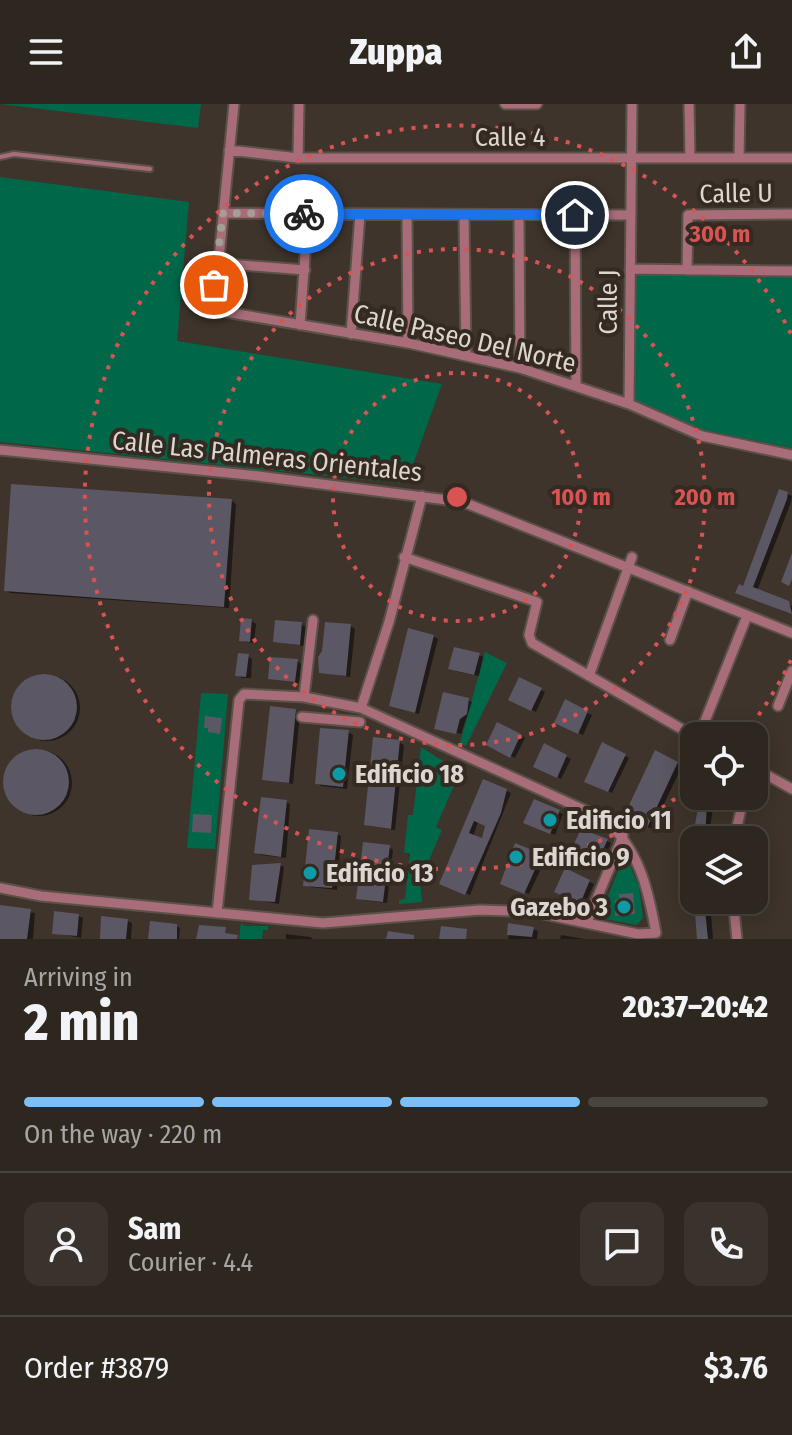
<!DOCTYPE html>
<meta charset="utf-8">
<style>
body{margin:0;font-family:"Fira Sans Condensed",sans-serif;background:#3a332d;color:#f1f3f6;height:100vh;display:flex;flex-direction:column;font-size:30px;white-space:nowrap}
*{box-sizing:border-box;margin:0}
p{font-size:26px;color:#a7a5a5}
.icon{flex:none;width:44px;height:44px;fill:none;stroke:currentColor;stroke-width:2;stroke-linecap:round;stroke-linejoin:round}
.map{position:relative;height:835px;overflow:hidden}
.drawer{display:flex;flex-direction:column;background:#2e2720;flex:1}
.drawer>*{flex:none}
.tools{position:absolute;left:680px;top:618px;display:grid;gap:16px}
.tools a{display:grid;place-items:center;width:88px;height:88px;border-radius:16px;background:#2e2720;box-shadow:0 4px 20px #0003,0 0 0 2px #49443e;font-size:40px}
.pin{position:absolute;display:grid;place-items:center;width:68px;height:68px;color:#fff;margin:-34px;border:4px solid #fff;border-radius:50%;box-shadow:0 2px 8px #0007}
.courier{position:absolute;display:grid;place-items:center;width:80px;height:80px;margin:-40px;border:6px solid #1a73e8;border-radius:50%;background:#fff;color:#222;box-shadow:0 2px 10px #0007}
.summary em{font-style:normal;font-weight:800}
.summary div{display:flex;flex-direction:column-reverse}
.summary{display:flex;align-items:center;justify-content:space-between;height:136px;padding:0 24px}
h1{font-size:52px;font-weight:800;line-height:60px}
.bar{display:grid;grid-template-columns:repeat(4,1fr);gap:12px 8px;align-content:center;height:96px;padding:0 24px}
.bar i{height:10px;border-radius:6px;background:#49443e}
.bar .active{background:#7bbef8}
.bar p{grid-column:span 4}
.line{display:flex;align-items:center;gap:20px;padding:0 24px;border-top:2px solid #49443e}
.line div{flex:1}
.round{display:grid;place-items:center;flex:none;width:84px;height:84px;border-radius:16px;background:#3a332d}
header{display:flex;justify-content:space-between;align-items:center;height:104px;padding:0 24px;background:#2e2720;font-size:36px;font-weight:800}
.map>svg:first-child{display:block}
</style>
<header><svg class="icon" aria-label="menu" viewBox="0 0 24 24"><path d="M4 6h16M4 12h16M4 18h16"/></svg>Zuppa<svg class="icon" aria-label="share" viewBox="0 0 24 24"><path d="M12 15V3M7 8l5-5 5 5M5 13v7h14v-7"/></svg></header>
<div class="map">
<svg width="792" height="835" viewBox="0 0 792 835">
<rect width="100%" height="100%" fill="#3e342b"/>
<path fill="#006749" d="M0,0H201L198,24Z
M0,73L189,98L177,237L442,280L406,380L0,338Z
M635,168L792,171V344L703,326L633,297Z
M485,548L507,559L466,642L460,639Z
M201,589L228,590L215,745L187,744Z
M421,643L454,664L458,659L463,661L436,723L442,726L420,777L422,798L399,800V796L405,795L410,749H404L408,711H413Z
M625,750L639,783L643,814L637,821L599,814Z
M241,819L245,822H268V826H263L262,835H239Z"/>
<path fill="#0007" fill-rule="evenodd" d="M13,382L232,397L236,400L229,504L10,489L6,486Z
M787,390L792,392L791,398L757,487L792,502V509L742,491Z
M252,517L256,520L254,539L245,538L241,536Z
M301,520L306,523L304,542L275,537Z
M351,522L355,525L350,573L320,568Z
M433,532L438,535L419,610L396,604Z
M479,551L483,553L479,572L455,567Z
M248,552L252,555L251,574H242L237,571Z
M297,557L301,560L300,579L270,574Z
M14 604a33 33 0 1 1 66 0a33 33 0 1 1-66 0Z
M520,575L545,588L536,608L510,595Z
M468,596L472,598L461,630L438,624Z
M566,598L592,611L583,631L557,618Z
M272,604L300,610L293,680L264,675Z
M498,621L525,634L515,654L489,641Z
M348,628L353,631L347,685L321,682L317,679Z
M399,638L404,641L395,726L371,722L366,720Z
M603,641L629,654L612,689L591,679Z
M545,642L571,655L561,675L536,662Z
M6 679a33 33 0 1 1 66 0a33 33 0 1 1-66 0Z
M656,649L682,662L652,725L630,716Z
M485,677L511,689L470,791L446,782ZM478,718L488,721L483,737L473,733Z
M701,692H715L708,736H695Z
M286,698L290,700L286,754L261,751L257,748Z
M559,708L563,710L555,731L530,720Z
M337,730L341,732L337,786L310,783L306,780Z
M607,737L611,739L603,759L573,748Z
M516,742L546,754L529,790L507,781Z
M389,743L393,746L387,799L363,796L358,794Z
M280,761L284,763L279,800L251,795Z
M566,767L594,780L585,800L557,787Z
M694,796H710L713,835H698Z
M0,804L35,809L33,835H0Z
M79,812L83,814L81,834L54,829Z
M128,817L132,819L131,835H105Z
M176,822L180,824L179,835H150Z
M510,822L533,825L538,827L537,835H508Z
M286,830L310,833L313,835H286Z
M561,831L585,835H560Z"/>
<path fill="#5b5764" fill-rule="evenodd" d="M11,380L232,395L224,503L4,487Z
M779,385L788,388L787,395L753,483L789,497L792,510L735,489L739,480L743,482Z
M792,449V475L789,482L781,478Z
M241,514L252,515L250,538L239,537Z
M275,516L302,518L300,541L273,538Z
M325,518L351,520L346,572L319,569L318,553L322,547Z
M408,524L434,531L415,609L389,602Z
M454,543L480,549L474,571L448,565Z
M238,549L249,550L246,573L235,572Z
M270,553L298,555L295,578L268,575Z
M11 603a33 33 0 1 1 66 0a33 33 0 1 1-66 0Z
M519,573L542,584L531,607L508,596Z
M443,588L469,594L467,610L460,615L456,630L434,625Z
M565,595L588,607L578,630L554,619Z
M270,602L296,605L289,679L262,676Z
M205,612L222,614L220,630L208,628V624H204Z
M497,618L521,630L510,654L486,641Z
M320,624L349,626L343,683L315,680Z
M373,633L400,636L391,725L364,721Z
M602,638L626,650L608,688L584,678Z
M544,639L567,651L557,674L533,663Z
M3 678a33 33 0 1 1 66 0a33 33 0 1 1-66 0Z
M655,646L678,658L647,724L623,714Z
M483,675L507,685L501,709L465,791L439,780ZM474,717L485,722L482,734L469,729Z
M700,692H712L707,701L705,733L693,732Z
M261,693L287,696L281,753L254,749Z
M534,695L560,706L550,730L523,719Z
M193,710L212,711L211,729L192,728Z
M309,725L338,728L332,784L303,782Z
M581,725L608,735L597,759L570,748Z
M363,738L390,741L383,798L356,795Z
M515,739L542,750L524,790L500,780Z
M281,759L275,798L249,796L252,761Z
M565,764L590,776L580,800L554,788Z
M633,789L635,810L615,812V796L619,795V790Z
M694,796H704L708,835H697Z
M0,801L31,805L27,835H0Z
M54,807L79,810L77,832L52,830Z
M101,812L128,815L126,835H100Z
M150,817L177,820V835H148Z
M508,819L534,823L532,833L507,831Z
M199,821L226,823L225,829L238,831L237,835H196Z
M441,822L467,825L466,835H439Z
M388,827L414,831V835H386Z"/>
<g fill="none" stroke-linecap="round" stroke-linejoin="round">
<g stroke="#5a5149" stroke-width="8">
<path id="service" d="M0,53L14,50L150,65"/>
</g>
<g stroke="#5a5149" stroke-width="13">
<path id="minor" d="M234,0L214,206L408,239L520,264L629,300L702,332L792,351
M505,0H537
M689,0L690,53
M229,46L298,54H792
M298,54L299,0
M739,54L740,0
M223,109L630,111
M407,110L408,239
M464,111L466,251
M519,111L520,264
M575,111L576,281
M216,159L305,166
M630,165L792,167
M687,166L688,111L792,110
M300,221L308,110
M351,230L360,110
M629,300L632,0
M0,346L258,372L463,398L792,529
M404,453L537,498L529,531L532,539L694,632
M670,536L688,487
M589,572L632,453
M304,593L313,516
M778,602L792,567
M361,604L389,518L422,392
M302,613L360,618
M699,632L747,512
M754,664L792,685
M734,736L744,692
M0,784L41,792L323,819L480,806L534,808L638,830L656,829C648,784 639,745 604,715L361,604L304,593L244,590L239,596L217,809
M733,796L737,835
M587,818L623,732"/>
</g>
<use href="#service" stroke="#a96d79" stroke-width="4"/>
<use href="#minor" stroke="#a96d79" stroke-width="9"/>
</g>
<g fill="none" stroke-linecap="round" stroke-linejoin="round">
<path stroke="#a59d96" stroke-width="8" stroke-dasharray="0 14.4" d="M214,181L223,109L304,110"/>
<path stroke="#1a73e8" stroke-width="10" d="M304,110L575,111"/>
</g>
<g fill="none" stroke="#d85452" stroke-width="4" stroke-dasharray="4 8">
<circle cx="457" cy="393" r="124"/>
<circle cx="457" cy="393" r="248"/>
<path d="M791 556A372 372 0 0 1 744 630M694 680A372 372 0 1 1 791 230"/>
</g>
<g fill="#0f9aa8" stroke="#342a21" stroke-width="3">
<circle cx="339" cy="670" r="8"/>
<circle cx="550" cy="716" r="8"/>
<circle cx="516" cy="753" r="8"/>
<circle cx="310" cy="769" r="8"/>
<circle cx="624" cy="803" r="8"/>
</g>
<g text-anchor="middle" stroke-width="8" stroke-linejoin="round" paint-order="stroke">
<g font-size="26" fill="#dcd6d0" stroke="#342a21">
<text x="510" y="42">Calle 4</text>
<text transform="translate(736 89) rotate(-1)" y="9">Calle U</text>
<text transform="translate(608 198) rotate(-90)" y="9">Calle J</text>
<text transform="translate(465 234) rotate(13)" y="9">Calle Paseo Del Norte</text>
<text transform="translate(267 352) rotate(6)" y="9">Calle Las Palmeras Orientales</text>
</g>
<g font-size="26" font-weight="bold" fill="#dcd6d0" stroke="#342a21" text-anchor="start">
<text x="355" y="679">Edificio 18</text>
<text x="566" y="725">Edificio 11</text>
<text x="532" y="762">Edificio 9</text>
<text x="326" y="778">Edificio 13</text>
<text x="608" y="812" text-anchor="end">Gazebo 3</text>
</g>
</g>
<circle cx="457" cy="393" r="12" fill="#d85452" stroke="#342a21" stroke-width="4"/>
<g font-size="24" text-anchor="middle" font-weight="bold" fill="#d85452" stroke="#342a21" stroke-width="8" stroke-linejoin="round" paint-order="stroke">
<text x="720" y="138">300 m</text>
<text x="581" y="401">100 m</text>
<text x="705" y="401">200 m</text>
</g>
</svg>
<div class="tools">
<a><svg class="icon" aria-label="locate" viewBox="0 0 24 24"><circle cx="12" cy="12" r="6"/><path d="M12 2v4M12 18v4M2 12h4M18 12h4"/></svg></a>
<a><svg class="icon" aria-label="layers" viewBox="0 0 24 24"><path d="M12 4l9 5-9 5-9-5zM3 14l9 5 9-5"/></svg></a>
</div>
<div class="pin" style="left:214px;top:181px;background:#ea580c"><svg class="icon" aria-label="bag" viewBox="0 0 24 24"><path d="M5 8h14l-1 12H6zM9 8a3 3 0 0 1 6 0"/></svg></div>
<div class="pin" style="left:575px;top:111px;background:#1f2937"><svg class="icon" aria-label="home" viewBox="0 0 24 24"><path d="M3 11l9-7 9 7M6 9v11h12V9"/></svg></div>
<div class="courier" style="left:304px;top:110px"><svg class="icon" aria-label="bike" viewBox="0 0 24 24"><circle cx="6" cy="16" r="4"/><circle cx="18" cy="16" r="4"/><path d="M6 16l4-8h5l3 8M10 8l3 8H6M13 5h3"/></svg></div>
</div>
<section class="drawer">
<div class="summary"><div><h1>2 min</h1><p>Arriving in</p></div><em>20:37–20:42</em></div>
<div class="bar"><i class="active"></i><i class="active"></i><i class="active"></i><i></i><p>On the way · 220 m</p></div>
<div class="line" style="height:144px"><a class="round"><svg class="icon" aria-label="person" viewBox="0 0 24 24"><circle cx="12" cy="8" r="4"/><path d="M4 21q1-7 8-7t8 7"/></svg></a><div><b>Sam</b><p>Courier · 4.4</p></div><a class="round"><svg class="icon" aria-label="chat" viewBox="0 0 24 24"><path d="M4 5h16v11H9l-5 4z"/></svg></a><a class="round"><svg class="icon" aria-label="phone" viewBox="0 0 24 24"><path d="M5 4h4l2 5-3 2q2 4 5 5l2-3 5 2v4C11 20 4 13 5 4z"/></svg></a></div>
<div class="line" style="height:104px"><div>Order #3879</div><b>$3.76</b></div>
</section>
